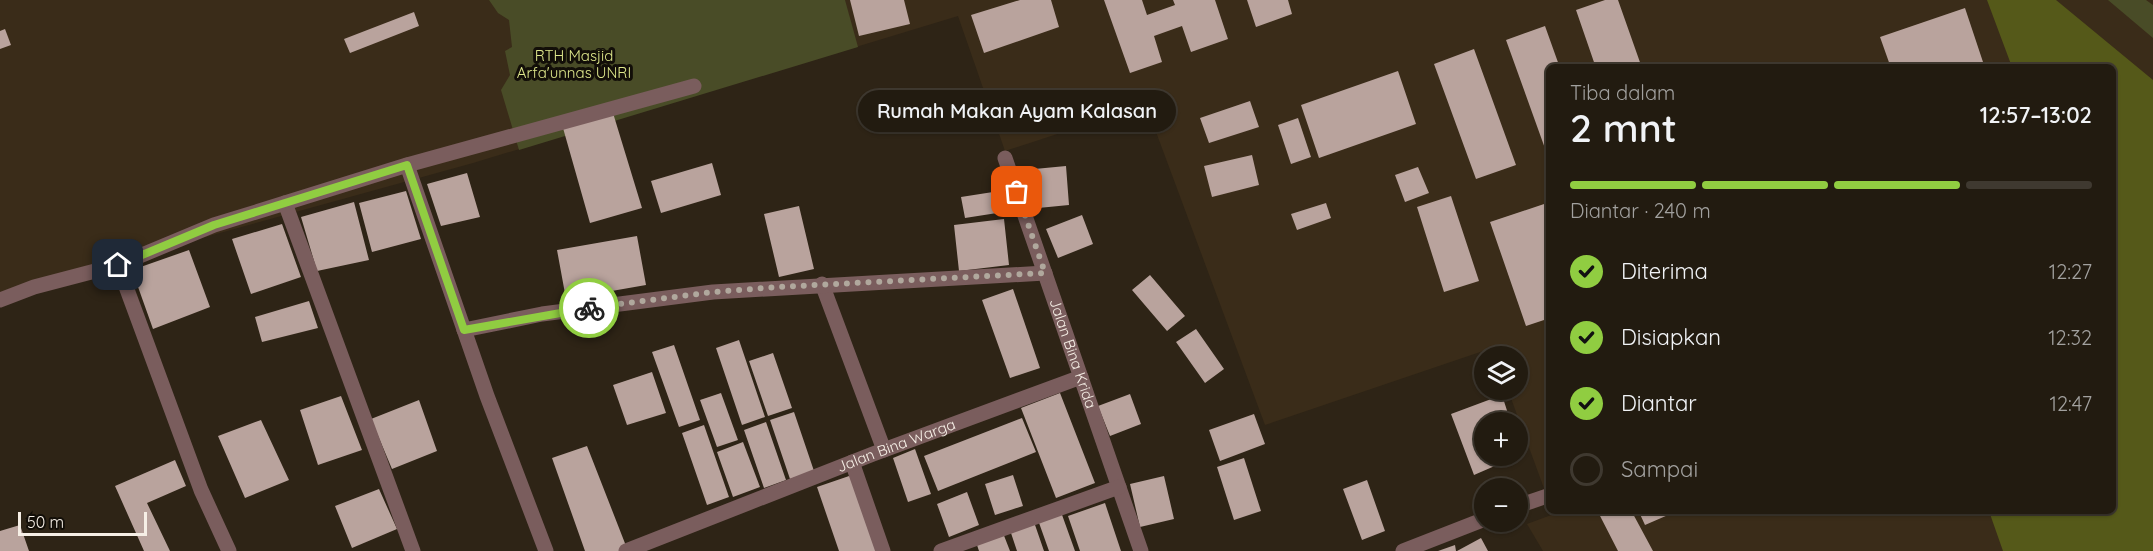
<!DOCTYPE html>
<html lang="id">
<meta charset="utf-8">
<style>
body{margin:0;font-family:Quicksand,sans-serif;background:#2a2419;color:#f1f3f6;height:100vh;display:flex;flex-direction:column;font-size:22px;white-space:nowrap}
*{box-sizing:border-box;margin:0}
p{font-size:20px;color:#a2a19f}
.icon{flex:none;width:33px;height:33px;fill:none;stroke:currentColor;stroke-width:2;stroke-linecap:round;stroke-linejoin:round}
.map{position:relative;flex:1;overflow:hidden}
.side{position:absolute;left:1546px;top:64px;width:570px;height:450px;display:flex;flex-direction:column;background:#221b10;border-radius:9px;box-shadow:0 2px 4px #0004,0 0 0 2px #3f3930}
.side>*{flex:none}
.tools{position:absolute;left:1474px;top:346px;display:grid;gap:12px}
.tools a{display:grid;place-items:center;width:54px;height:54px;border-radius:50%;background:#221b10;box-shadow:0 2px 4px #0004,0 0 0 2px #3f3930;font-size:30px}
.scale{position:absolute;left:18px;bottom:15px;width:129px;box-sizing:border-box;padding-left:6px;border:3px solid #f6efe6;border-top:0;font-size:16px;line-height:21px;white-space:nowrap;color:#f6efe6;-webkit-text-stroke:4px #120e08;paint-order:stroke}
.pin{position:absolute;display:grid;place-items:center;width:51px;height:51px;color:#fff;margin:-26px;border-radius:12px;box-shadow:0 3px 9px #0006}
.courier{position:absolute;display:grid;place-items:center;width:60px;height:60px;margin:-30px;border:4px solid #90cd41;border-radius:50%;background:#fff;color:#222;box-shadow:0 2px 8px #0007}
.bubble{position:absolute;height:42px;border-radius:21px;background:#221b10;box-shadow:0 2px 4px #0004,0 0 0 2px #3f3930;font-size:20px;font-weight:600;line-height:42px;text-align:center}
.summary em{font-style:normal;font-weight:600}
.summary div{display:flex;flex-direction:column-reverse}
.summary{display:flex;align-items:center;justify-content:space-between;height:102px;padding:0 24px}
h1{font-size:39px;font-weight:600;line-height:45px}
.bar{display:grid;grid-template-columns:repeat(4,1fr);gap:9px 6px;align-content:center;height:72px;padding:0 24px}
.bar i{height:8px;border-radius:4px;background:#3f3930}
.bar .active{background:#90cd41}
.bar p{grid-column:span 4}
ol{padding:0 24px;list-style:none}
li{display:flex;align-items:center;gap:18px;height:66px}
li p{margin-inline-start:auto}
li .icon{padding:6px;border-radius:50%;background:#90cd41;color:#111;stroke-width:4}
li:last-child{color:#a2a19f}
li i{width:33px;height:33px;border:3px solid #3f3930;border-radius:50%}
.map>svg:first-child{display:block}
</style>
<div class="map">
<svg width="2153" height="551" viewBox="0 0 2153 551">
<rect width="100%" height="100%" fill="#2e2416"/>
<path fill="#3a2c19" d="M0,0H2153V551H1543L1527,524L1554,514L1553,512H2114V68H1550L1549,502L1508,390H1518V357H1495L1492,348L1265,425L1146,105L1005,151L958,16L473,163L108,264L0,301Z"/>
<path fill="#494c27" d="M489,0H845L858,47L519,150L501,90L510,75L505,51L512,47L509,20L498,13Z
M2108,0H2146L2153,5V38Z"/>
<path fill="#555919" d="M1987,0H2056L2153,80V551H2003L1990,514L1997,512H2114V68L2012,67Z"/>
<path fill="#b9a39d" d="M850,0H904L910,24L859,36Z
M1020,0H1051L1059,27L984,53L971,15Z
M1104,0H1142L1147,15L1175,5L1173,0H1215L1228,39L1191,52L1182,26L1154,36L1162,62L1130,73Z
M1247,0H1288L1292,14L1256,27Z
M1605,0H1618L1642,68H1596L1576,10Z
M1965,8L1985,68H1891L1880,37Z
M414,12L419,26L350,53L344,39Z
M1545,26L1560,68H1550V153L1547,154L1506,40Z
M5,29L11,45L0,49V31Z
M1474,49L1516,165L1476,179L1434,64Z
M1398,71L1416,124L1319,158L1301,105Z
M1250,101L1259,127L1209,143L1200,118Z
M613,113L642,208L590,223L563,128Z
M1298,118L1311,157L1291,164L1278,125Z
M1252,155L1259,185L1212,197L1204,166Z
M712,163L721,195L661,213L651,181Z
M1066,166L1069,205L1028,209L1024,170Z
M1418,167L1429,193L1405,202L1395,175Z
M467,173L480,217L441,226L427,184Z
M406,191L421,239L372,252L359,203Z
M993,192L997,213L965,218L961,197Z
M1451,196L1479,281L1444,292L1417,207Z
M354,202L369,260L317,271L301,217Z
M1550,202V318L1526,326L1490,222Z
M1326,203L1331,218L1297,230L1291,214Z
M799,206L814,269L779,277L764,214Z
M1082,215L1093,244L1058,258L1046,229Z
M1004,219L1009,265L959,271L954,225Z
M282,224L301,277L251,294L232,239Z
M637,236L646,285L566,299L557,250Z
M189,250L210,307L153,329L132,270Z
M1150,275L1185,316L1167,331L1132,290Z
M1013,289L1040,368L1010,378L982,300Z
M309,301L318,328L262,342L255,317Z
M1196,329L1224,369L1205,383L1176,342Z
M739,340L765,417L742,425L716,348Z
M674,345L700,420L679,427L652,352Z
M773,353L792,408L768,416L749,361Z
M652,372L666,413L627,425L613,385Z
M721,393L738,440L717,447L700,400Z
M1060,393L1095,483L1056,498L1021,408Z
M1130,394L1141,424L1110,436L1098,406Z
M1502,395L1511,423H1485V456H1494L1497,465L1474,475L1451,414Z
M341,396L362,450L318,465L300,410Z
M419,400L437,451L392,469L371,419Z
M794,412L814,471L790,479L770,420Z
M1254,414L1265,444L1220,461L1209,430Z
M1022,418L1036,452L938,491L924,456Z
M261,420L289,480L245,498L218,436Z
M766,422L786,480L764,488L744,430Z
M704,425L729,497L707,505L682,433Z
M743,442L760,487L733,497L717,452Z
M587,446L628,551H585L552,458Z
M915,449L931,494L908,502L893,458Z
M1244,458L1261,511L1234,520L1217,467Z
M175,460L186,486L147,503L170,551H144L115,486Z
M852,475L878,551H839L817,487Z
M1013,475L1023,506L995,515L985,484Z
M1164,476L1174,519L1140,527L1130,484Z
M1367,480L1385,531L1362,540L1343,489Z
M379,489L397,529L352,548L335,506Z
M967,492L979,525L949,537L937,504Z
M1105,503L1121,551H1080L1068,516Z
M1061,512L1075,551H1049L1038,520Z
M1598,512H1632L1653,551H1618Z
M1639,512H1675L1645,525Z
M1034,522L1044,551H1017L1010,530Z
M20,525L29,551H0V531Z
M1003,533L1010,551H979L976,542Z
M1481,538L1488,551H1457Z
M1455,545L1456,551H1438Z"/>
<g fill="none" stroke-linecap="round" stroke-linejoin="round">
<g stroke="#7a5d5d" stroke-width="15">
<path id="s1" d="M1005,158L1141,551"/>
<path d="M407,165L487,396L546,551"/>
<path d="M118,265L201,490L229,551"/>
<path d="M822,284L884,450"/>
<path d="M0,300L34,287L118,265L214,225L285,203"/>
<path d="M464,330L542,314L713,292L1045,273"/>
<path d="M852,462L883,551"/>
<path d="M1518,506L1550,495"/>
<path d="M413,551L285,203L407,165L694,86"/>
<path id="s2" d="M626,551L873,454L1081,377"/>
<path d="M941,551L1119,487"/>
<path d="M1403,551L1485,519"/>
</g>
</g>
<g fill="none" stroke-linecap="round" stroke-linejoin="round">
<path stroke="#b0a89d" stroke-width="6" stroke-dasharray="0 10.8" d="M589,308L713,292L778,287L1045,273L1017,192"/>
<path stroke="#90cd41" stroke-width="8" d="M118,265L214,225L407,165L464,330L589,308"/>
</g>
<g text-anchor="middle" stroke-width="6" stroke-linejoin="round" paint-order="stroke">
<g font-size="15" fill="#dfe88c" stroke="#120e08">
<text x="574" y="61">RTH Masjid<tspan x="574" dy="17">Arfa'unnas UNRI</tspan></text>
</g>
<g font-size="15" fill="#f6efe6" stroke="#120e08">
<text dy="5" stroke="none"><textPath href="#s1" startOffset="207">Jalan Bina Krida</textPath></text>
<text dy="5" stroke="none"><textPath href="#s2" startOffset="290">Jalan Bina Warga</textPath></text>
</g>
</g>
</svg>
<div class="tools">
<a><svg class="icon" aria-label="layers" viewBox="0 0 24 24"><path d="M12 4l9 5-9 5-9-5zM3 14l9 5 9-5"/></svg></a>
<a>+</a>
<a>−</a>
</div>
<div class="scale">50 m</div>
<div class="pin" style="left:1017px;top:192px;background:#ea580c"><svg class="icon" aria-label="bag" viewBox="0 0 24 24"><path d="M5 8h14l-1 12H6zM9 8a3 3 0 0 1 6 0"/></svg></div>
<div class="pin" style="left:118px;top:265px;background:#1f2937"><svg class="icon" aria-label="home" viewBox="0 0 24 24"><path d="M3 11l9-7 9 7M6 9v11h12V9"/></svg></div>
<div class="courier" style="left:589px;top:308px"><svg class="icon" aria-label="bike" viewBox="0 0 24 24"><circle cx="6" cy="16" r="4"/><circle cx="18" cy="16" r="4"/><path d="M6 16l4-8h5l3 8M10 8l3 8H6M13 5h3"/></svg></div>
<div class="bubble" style="left:858px;top:90px;width:318px">Rumah Makan Ayam Kalasan</div>
<section class="side">
<div class="summary"><div><h1>2 mnt</h1><p>Tiba dalam</p></div><em>12:57–13:02</em></div>
<div class="bar"><i class="active"></i><i class="active"></i><i class="active"></i><i></i><p>Diantar · 240 m</p></div>
<ol>
<li><svg class="icon" aria-label="check" viewBox="0 0 24 24"><path d="M5 12l5 5 9-10"/></svg>Diterima<p>12:27</p></li>
<li><svg class="icon" aria-label="check" viewBox="0 0 24 24"><path d="M5 12l5 5 9-10"/></svg>Disiapkan<p>12:32</p></li>
<li><svg class="icon" aria-label="check" viewBox="0 0 24 24"><path d="M5 12l5 5 9-10"/></svg>Diantar<p>12:47</p></li>
<li><i></i>Sampai</li>
</ol>
</section>
</div>
